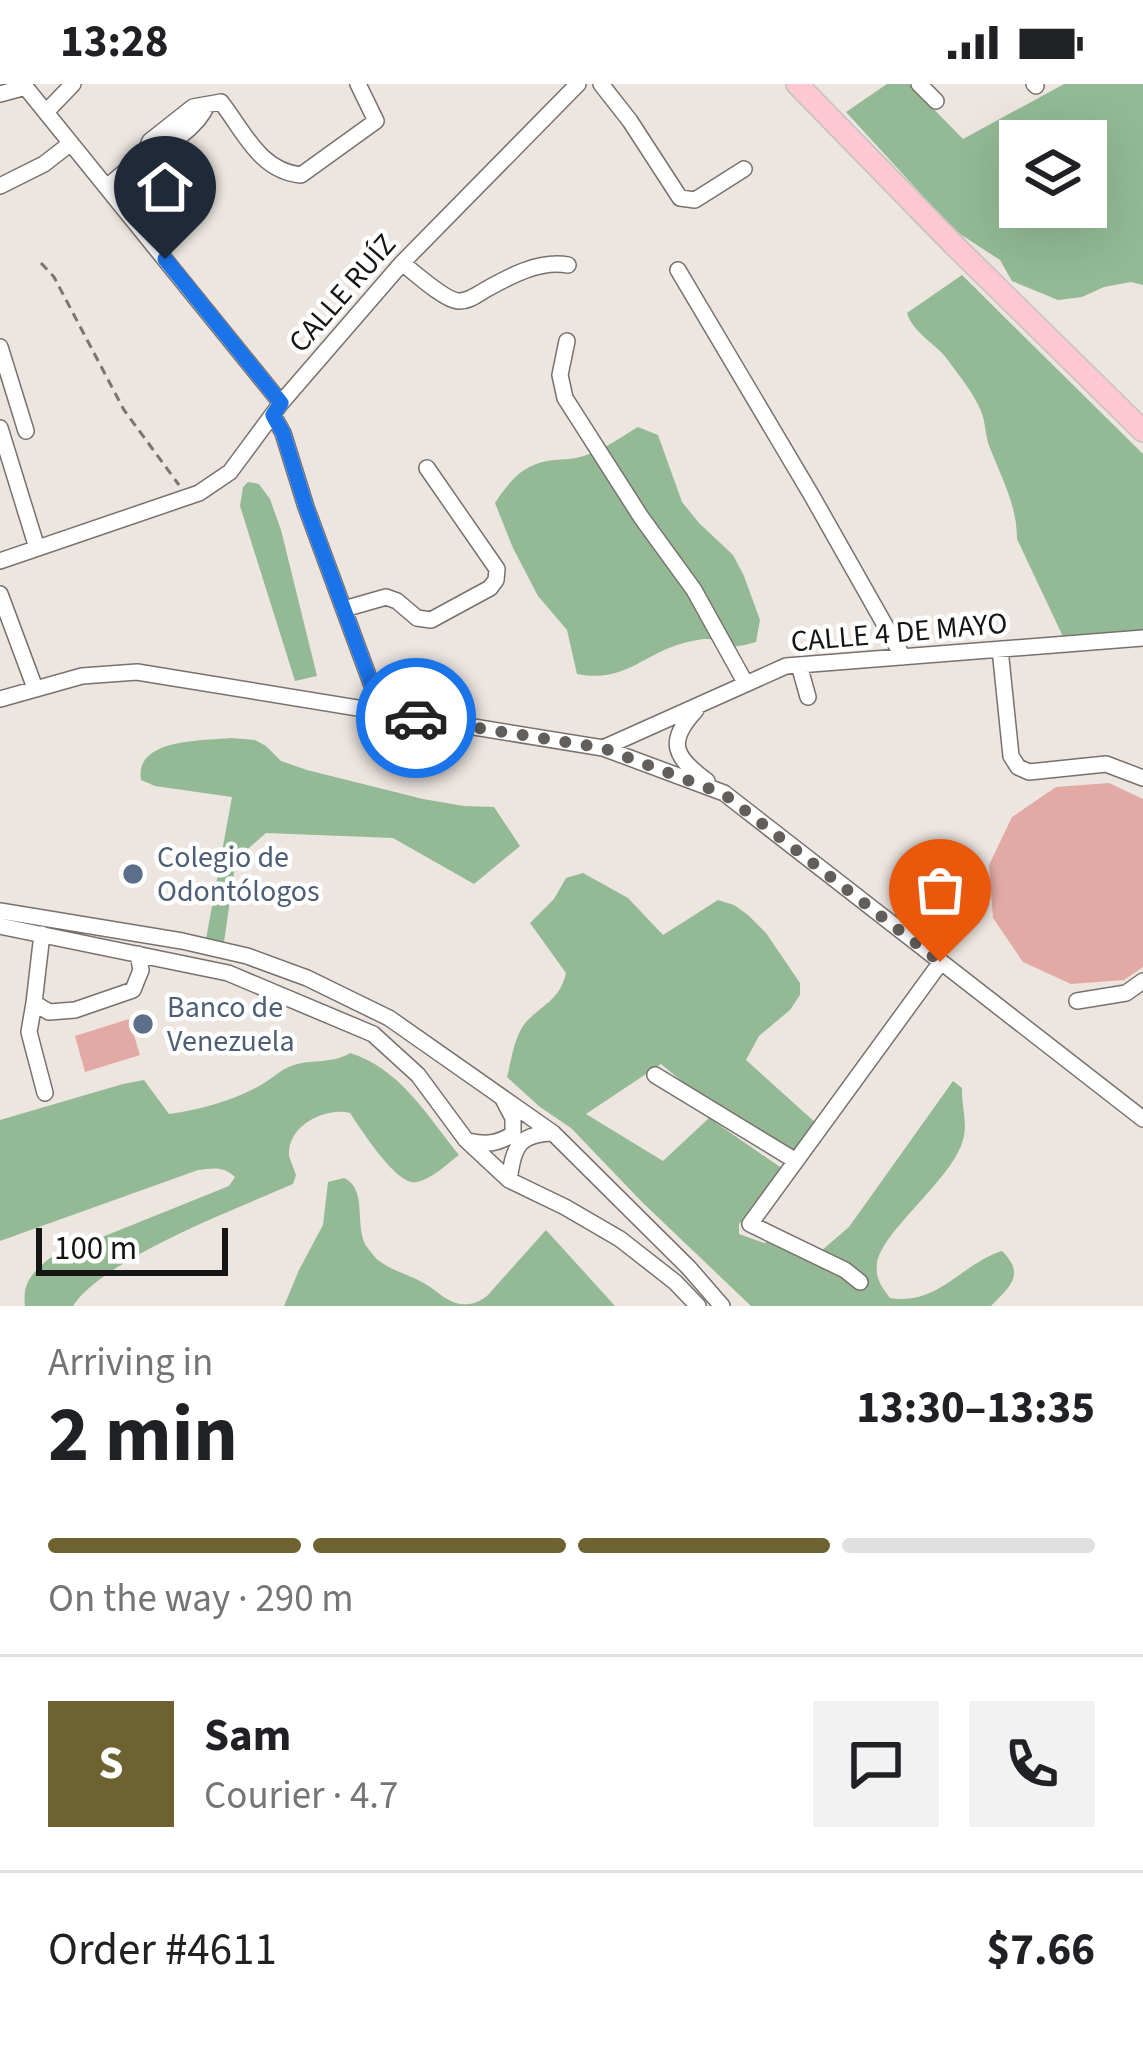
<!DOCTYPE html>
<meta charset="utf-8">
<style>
body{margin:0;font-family:"Source Sans 3",sans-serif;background:#f2f2f2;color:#202124;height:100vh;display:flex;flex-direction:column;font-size:45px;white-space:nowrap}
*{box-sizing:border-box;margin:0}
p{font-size:39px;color:#757577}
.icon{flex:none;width:66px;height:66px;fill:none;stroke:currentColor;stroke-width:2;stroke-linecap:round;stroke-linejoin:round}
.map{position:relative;height:1222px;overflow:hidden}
.side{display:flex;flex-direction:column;background:#fff;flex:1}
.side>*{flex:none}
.controls{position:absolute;left:999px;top:36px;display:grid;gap:24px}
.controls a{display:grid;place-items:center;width:108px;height:108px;border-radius:0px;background:#fff;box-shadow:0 12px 48px #0002;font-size:60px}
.scale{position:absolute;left:36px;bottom:30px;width:192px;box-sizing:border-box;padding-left:12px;border:6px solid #171513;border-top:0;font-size:33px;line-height:42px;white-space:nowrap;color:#171513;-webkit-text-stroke:9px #fff;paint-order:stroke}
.pin{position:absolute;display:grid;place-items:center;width:102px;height:102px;color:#fff;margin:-123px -51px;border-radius:50% 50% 50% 0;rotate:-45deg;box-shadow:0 0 12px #0007}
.pin .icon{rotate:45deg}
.courier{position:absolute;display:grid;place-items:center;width:120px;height:120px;margin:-60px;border:9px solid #1a73e8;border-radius:50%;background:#fff;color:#222;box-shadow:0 3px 15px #0007}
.overview em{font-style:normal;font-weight:700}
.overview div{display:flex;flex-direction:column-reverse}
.overview{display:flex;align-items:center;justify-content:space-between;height:204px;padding:0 48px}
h1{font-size:78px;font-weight:700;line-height:90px}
.bar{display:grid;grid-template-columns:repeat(4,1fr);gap:18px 12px;align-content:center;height:144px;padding:0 48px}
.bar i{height:15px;border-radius:9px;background:#e0e0e0}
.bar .selected{background:#6e6330}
.bar p{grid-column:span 4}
.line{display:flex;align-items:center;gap:30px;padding:0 48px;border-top:3px solid #e0e0e0}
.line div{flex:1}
.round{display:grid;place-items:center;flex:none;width:126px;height:126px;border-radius:0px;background:#f2f2f2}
.status{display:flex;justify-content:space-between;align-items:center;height:84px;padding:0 60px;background:#fff;direction:ltr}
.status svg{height:33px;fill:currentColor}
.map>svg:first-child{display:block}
</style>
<div class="status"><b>13:28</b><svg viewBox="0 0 49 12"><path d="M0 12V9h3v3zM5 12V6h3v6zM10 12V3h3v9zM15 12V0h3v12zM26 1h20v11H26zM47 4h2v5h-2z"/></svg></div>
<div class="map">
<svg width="1143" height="1222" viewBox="0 0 1143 1222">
<rect width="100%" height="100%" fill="#ece5e0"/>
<path fill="#93ba94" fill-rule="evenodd" d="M887,0H909L963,55L1064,0H1143V201L1131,198L1104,203L1082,213L1058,216L1012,197L1000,176L954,146L846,28ZM1020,57H1086V123H1020Z
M962,191L1143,370V550L1066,559L1017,455C1017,421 1002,395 990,364C985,352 986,339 981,327C974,310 961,294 950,279C938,260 914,251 907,229Z
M638,343L658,351L682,418L699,439L733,471L744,492L760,536L756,558C747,560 737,564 728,562C709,557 715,552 692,557C645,566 628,600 577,590L567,546L538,512L513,464L495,419C509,398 521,382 547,377C556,375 567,376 576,374C599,369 618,355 638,343Z
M248,398L259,400L270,415L281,446L317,592L295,597L240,422L243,403Z
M231,654L255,656L266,662L281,677L307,686L423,715L464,722L494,723L520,762L474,800L393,754L266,749L236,775L224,858L206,855L232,713L155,702L141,696C134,654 203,657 231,654Z
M583,789L628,814L663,851L718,816L734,821L748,831L766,849L800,899V911L790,926L759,952L746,976L817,1040L804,1063L790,1068L708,1019L661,980L586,1030L663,1077L709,1034L783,1085C769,1103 756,1126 739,1140V1150L764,1159L789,1151L821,1167L849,1143L953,997L962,1004C961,1022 969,1040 962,1059C949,1098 880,1149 877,1180C875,1195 882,1203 890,1214C938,1222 961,1180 1002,1167C1026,1191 1010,1202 991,1222H751L642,1118L571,1044L540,1023L507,993C512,975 514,950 528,936C545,919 560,915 566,889L530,839L554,815L566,794Z
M350,969C400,984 428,1033 459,1071C447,1080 432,1095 417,1098C397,1103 361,1045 350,1029C326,1023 287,1041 289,1072C289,1073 296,1090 296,1091L293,1100C238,1124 103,1175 73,1222H25C22,1198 33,1188 50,1174L229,1102L235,1093C224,1082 213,1084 198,1086L0,1157V1036L123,1000L144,996L169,1030C202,1025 232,1017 261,1001C273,994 281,985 294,981C313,975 332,980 350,969Z
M344,1094C368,1105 354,1140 366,1162C367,1163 376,1175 378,1176C390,1186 407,1190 420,1197C435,1204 445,1218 461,1220C472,1221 479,1218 487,1212L546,1146L615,1222H284L299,1186L323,1141L328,1098Z"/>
<path fill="#e3aaa5" d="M1109,699L1143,715V883L1124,896L1071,900L1023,878L993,834L989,781L1012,733L1056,703Z
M129,935L140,971L85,988L75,952Z"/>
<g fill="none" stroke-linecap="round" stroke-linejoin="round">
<g stroke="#78716d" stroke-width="18">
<path id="minor" d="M23,0L281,319
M601,0L630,37L680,114L695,116L744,85
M919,0L936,17
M1034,0L1036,2
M0,10L26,3
M46,28L73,0
M144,71C166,65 198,43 207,21
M0,102L44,80L71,59
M107,103L144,71L150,57L193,23L221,18C245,49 260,87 301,91L376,37L358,0
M402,179C414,188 444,216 458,217C468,218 478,210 485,206C510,192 539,176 568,181
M678,186L812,412L903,573
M567,257L560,291L565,314L641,433L694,506L746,600
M0,263L26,347
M273,331L283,349L306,423L382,629
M0,344L37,464
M0,477L199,409L230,388L281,319L402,179L578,0
M0,510L35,604
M344,525L386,513L397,517L417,534L431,536L490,504L496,496L497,485L427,384
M1000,565L1011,672L1018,683L1029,688L1106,680L1143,694
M799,581L808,613
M0,615L82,592L137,588L603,664L724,709L1143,1035
M696,626C666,658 674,673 707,697
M603,664L786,582L1143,554
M0,827L182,857L247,872L307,894L389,934L553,1049L689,1184L722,1222
M0,842L228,889L373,950L418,991L466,1056L509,1096L565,1123L620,1155L675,1198L698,1222
M42,850L34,919L49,928L75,926L133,906L141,886L138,870
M1077,917L1126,909L1143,897
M34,919L29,948L45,1009
M655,991L796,1077
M468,1057C487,1061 497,1060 513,1050V1034L503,1015
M509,1096C514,1064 517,1050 553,1049
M860,1198L845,1186L750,1140L941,878"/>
</g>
<g stroke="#c3c2c2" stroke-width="24">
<path id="major" d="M797,0L953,160L1143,347"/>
</g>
<path stroke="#7a7572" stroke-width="3" stroke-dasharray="9 6" stroke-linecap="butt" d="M41,179L54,193L124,326L179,401"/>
<use href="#minor" stroke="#fff" stroke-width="15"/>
<use href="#major" stroke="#fdc8d2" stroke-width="21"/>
</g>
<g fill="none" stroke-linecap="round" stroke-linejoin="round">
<path stroke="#625e5b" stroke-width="12" stroke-dasharray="0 21.6" d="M416,634L603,664L724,710L940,878"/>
<path stroke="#1a73e8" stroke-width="15" d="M165,175L281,319L273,331L283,349L306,423L382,629L416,634"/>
</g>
<g fill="#5c6f8a" stroke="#fff" stroke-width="4.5">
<circle cx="133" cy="790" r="12"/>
<circle cx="143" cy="940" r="12"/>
</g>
<g text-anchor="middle" stroke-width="9" stroke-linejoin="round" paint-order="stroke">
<g font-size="30" fill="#171513" stroke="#fff">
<text transform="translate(342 209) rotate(-49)" y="10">CALLE RUÍZ</text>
<text transform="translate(899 548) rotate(-5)" y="10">CALLE 4 DE MAYO</text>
</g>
<g font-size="30" fill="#4e5e75" stroke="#fff" text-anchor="start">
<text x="157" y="783">Colegio de<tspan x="157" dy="34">Odontólogos</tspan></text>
<text x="167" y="933">Banco de<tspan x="167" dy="34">Venezuela</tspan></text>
</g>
</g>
</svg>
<div class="controls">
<a><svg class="icon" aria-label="layers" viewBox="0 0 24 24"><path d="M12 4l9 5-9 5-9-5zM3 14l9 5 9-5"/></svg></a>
</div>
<div class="scale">100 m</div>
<div class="pin" style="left:940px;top:878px;background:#ea580c"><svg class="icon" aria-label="bag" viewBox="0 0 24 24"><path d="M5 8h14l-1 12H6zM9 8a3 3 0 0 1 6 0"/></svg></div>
<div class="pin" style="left:165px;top:175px;background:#1f2937"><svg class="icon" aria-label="home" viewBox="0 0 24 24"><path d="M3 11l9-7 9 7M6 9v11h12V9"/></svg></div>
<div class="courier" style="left:416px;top:634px"><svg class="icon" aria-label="car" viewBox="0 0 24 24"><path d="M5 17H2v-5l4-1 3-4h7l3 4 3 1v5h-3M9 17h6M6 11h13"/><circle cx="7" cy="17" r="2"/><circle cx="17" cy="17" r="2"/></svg></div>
</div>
<section class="side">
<div class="overview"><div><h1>2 min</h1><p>Arriving in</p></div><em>13:30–13:35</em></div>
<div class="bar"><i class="selected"></i><i class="selected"></i><i class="selected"></i><i></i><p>On the way · 290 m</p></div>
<div class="line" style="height:216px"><b class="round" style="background:#6e6330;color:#fff">S</b><div><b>Sam</b><p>Courier · 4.7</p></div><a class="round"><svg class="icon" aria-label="chat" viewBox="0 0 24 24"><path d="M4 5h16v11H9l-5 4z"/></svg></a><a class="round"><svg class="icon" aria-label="phone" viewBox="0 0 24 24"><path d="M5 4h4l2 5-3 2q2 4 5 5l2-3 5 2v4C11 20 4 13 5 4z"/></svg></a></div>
<div class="line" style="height:156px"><div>Order #4611</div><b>$7.66</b></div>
</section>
